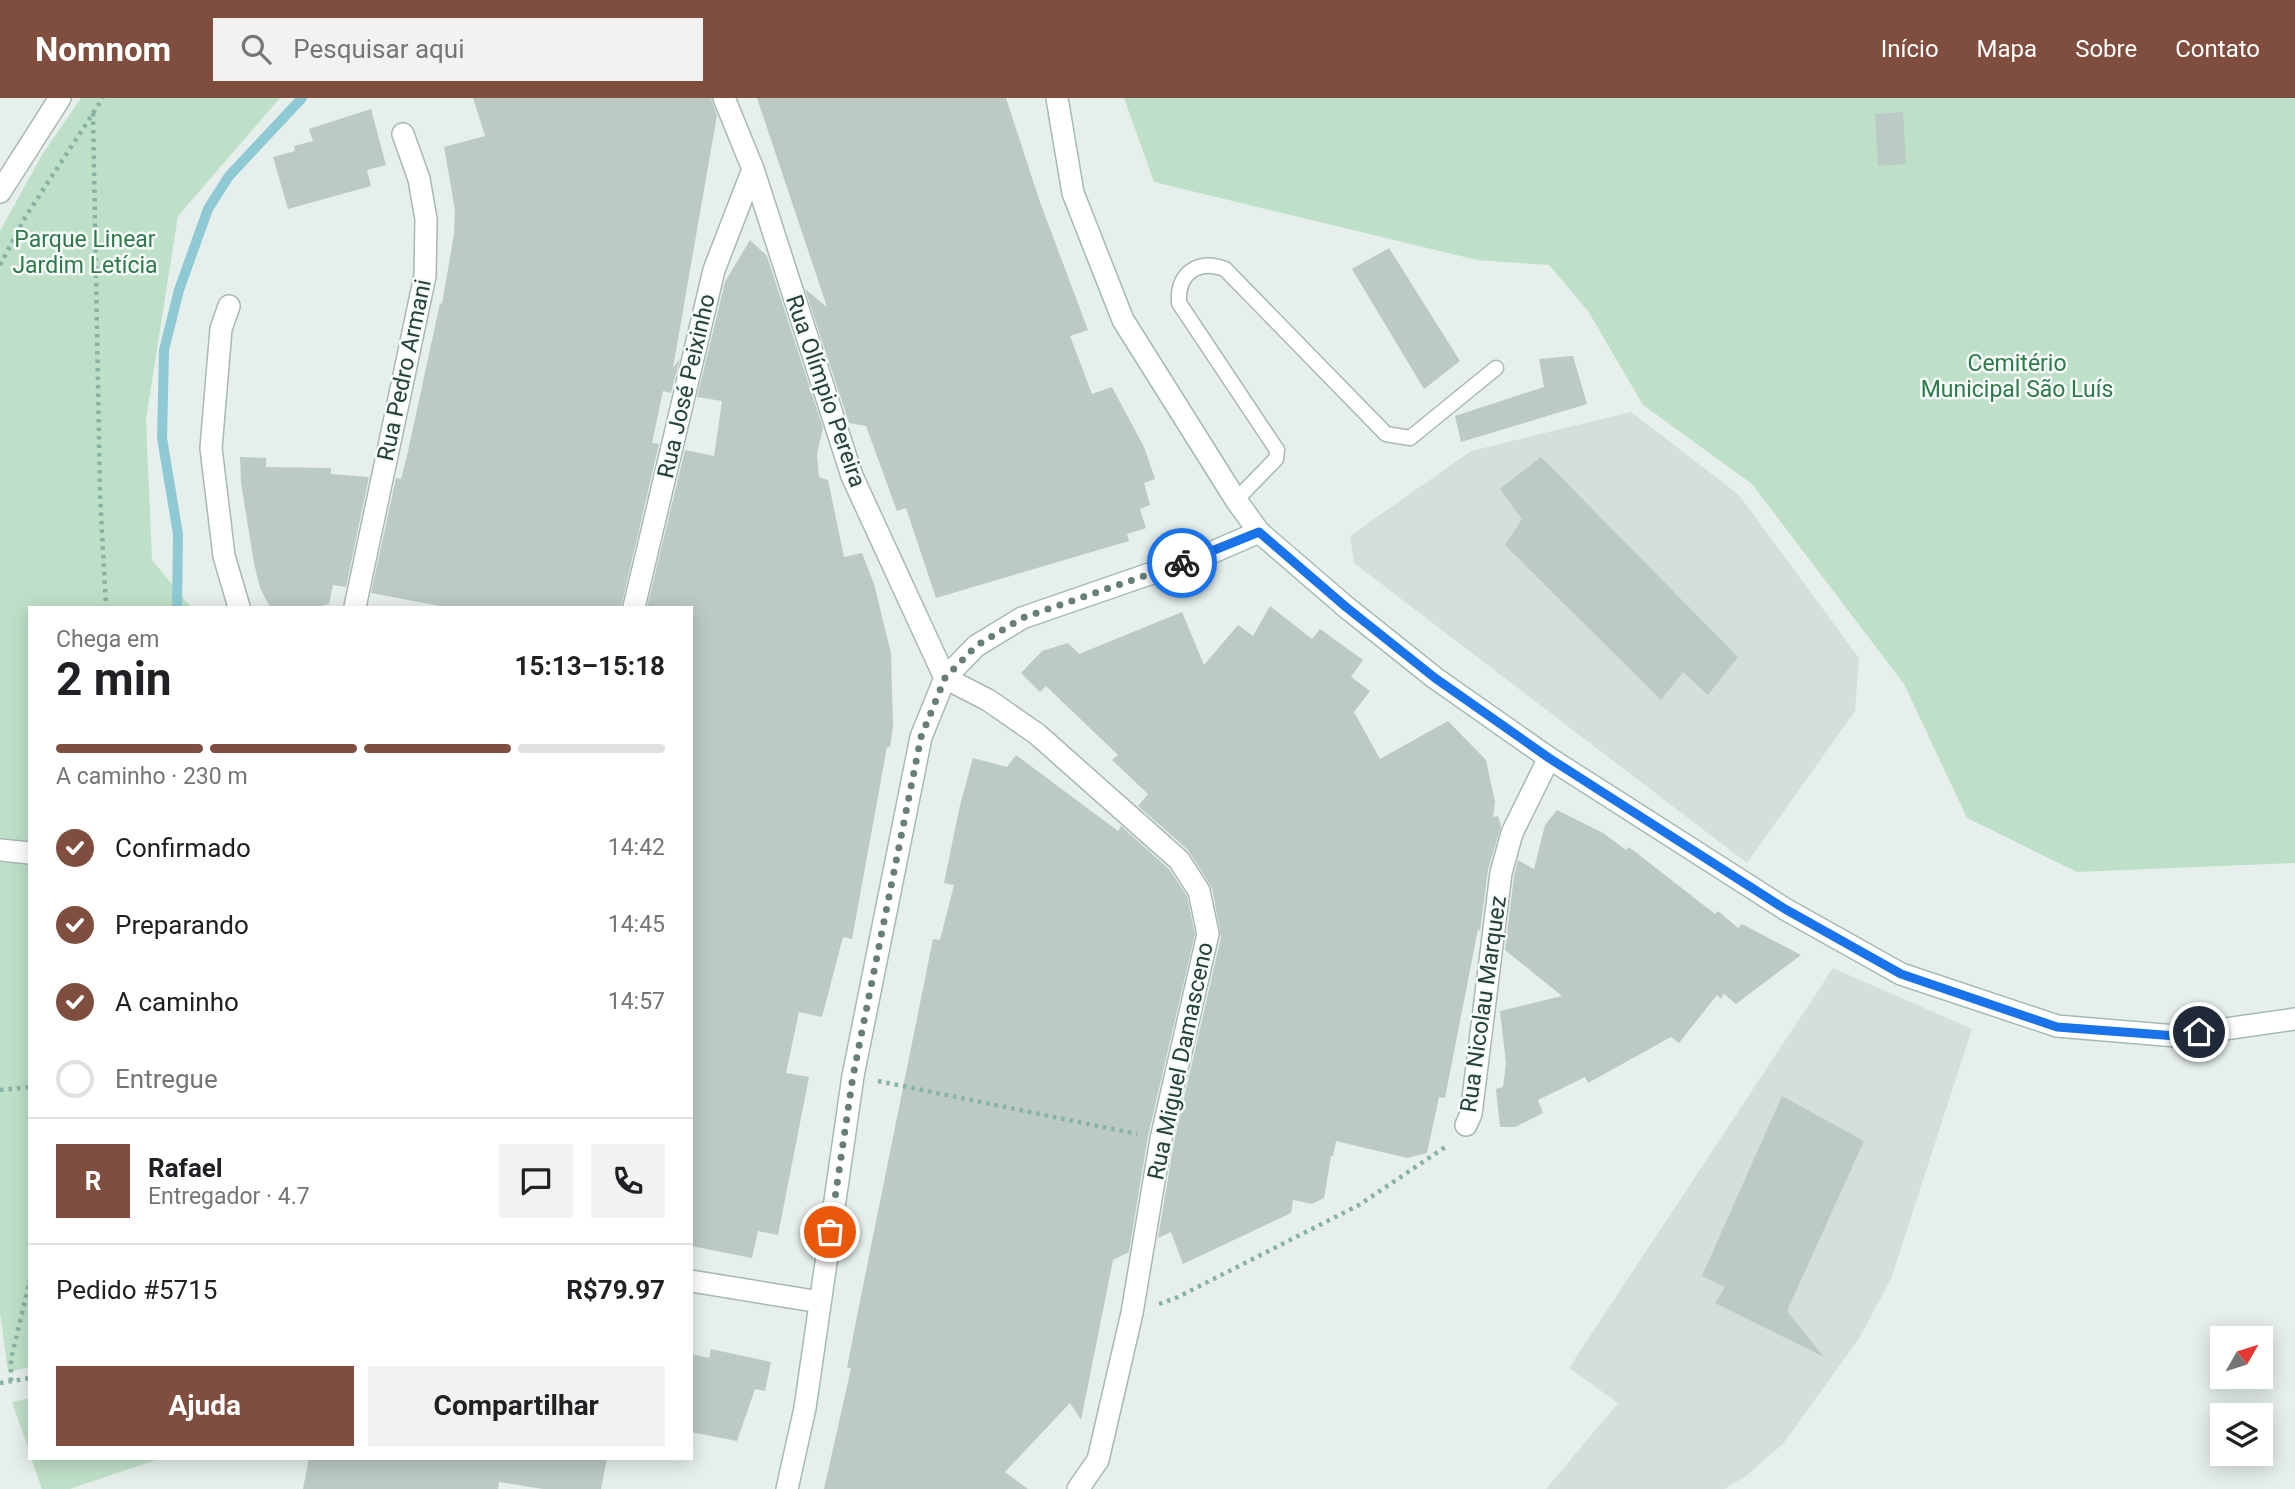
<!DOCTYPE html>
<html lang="pt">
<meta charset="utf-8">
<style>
body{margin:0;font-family:Roboto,sans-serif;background:#f2f2f2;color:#202124;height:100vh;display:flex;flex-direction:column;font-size:26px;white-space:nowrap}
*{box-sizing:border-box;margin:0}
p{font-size:23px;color:#757577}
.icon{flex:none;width:38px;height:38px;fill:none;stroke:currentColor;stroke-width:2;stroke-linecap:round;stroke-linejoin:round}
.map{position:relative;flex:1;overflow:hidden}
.details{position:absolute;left:28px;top:508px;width:665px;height:854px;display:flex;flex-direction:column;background:#fff;border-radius:0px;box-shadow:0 4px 18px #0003}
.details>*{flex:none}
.needle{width:46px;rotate:51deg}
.controls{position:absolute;left:2210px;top:1228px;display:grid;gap:14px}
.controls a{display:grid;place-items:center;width:63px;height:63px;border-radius:0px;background:#fff;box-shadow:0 4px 18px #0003;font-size:35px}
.pin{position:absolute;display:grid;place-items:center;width:60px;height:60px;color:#fff;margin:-30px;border:4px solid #fff;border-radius:50%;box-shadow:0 2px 7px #0007}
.courier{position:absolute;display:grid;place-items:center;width:70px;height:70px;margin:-35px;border:5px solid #1a73e8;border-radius:50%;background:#fff;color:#222;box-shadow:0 2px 9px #0007}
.overview em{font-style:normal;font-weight:700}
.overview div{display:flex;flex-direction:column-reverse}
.overview{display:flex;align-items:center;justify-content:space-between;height:119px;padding:0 28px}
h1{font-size:46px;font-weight:700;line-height:52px}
.bar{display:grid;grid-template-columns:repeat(4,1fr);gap:10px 7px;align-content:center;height:84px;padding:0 28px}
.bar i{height:9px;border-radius:5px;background:#e0e0e0}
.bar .selected{background:#7f4e3f}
.bar p{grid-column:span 4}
.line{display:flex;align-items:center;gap:18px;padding:0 28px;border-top:2px solid #e0e0e0}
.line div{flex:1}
.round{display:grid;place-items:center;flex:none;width:74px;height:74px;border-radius:0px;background:#f2f2f2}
ol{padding:0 28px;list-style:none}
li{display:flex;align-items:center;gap:21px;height:77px}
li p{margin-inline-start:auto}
li .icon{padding:7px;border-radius:50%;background:#7f4e3f;color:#fff;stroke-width:4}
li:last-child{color:#757577}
li i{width:38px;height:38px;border:4px solid #e0e0e0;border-radius:50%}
.primary-button{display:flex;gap:14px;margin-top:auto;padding:14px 28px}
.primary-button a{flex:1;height:80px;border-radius:0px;background:#7f4e3f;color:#fff;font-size:28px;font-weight:700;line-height:80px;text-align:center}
.primary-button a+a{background:#f2f2f2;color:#202124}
header{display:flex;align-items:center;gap:42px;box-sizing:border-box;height:98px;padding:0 35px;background:#7f4e3f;color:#fff}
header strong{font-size:33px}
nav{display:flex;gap:38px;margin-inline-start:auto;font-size:24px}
.search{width:490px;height:63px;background:#f2f2f2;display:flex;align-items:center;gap:18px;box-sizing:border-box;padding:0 24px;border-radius:0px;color:#757577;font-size:26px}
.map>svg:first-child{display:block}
</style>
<header>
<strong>Nomnom</strong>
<div class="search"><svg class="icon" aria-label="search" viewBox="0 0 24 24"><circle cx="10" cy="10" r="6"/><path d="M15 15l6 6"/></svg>Pesquisar aqui</div>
<nav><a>Início</a><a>Mapa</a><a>Sobre</a><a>Contato</a></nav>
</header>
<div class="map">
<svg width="2295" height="1391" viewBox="0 0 2295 1391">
<rect width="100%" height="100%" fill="#e6efeb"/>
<path fill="#d4dfda" d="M1631,314L1739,397L1859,560L1855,613L1747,765L1354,465L1350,438L1471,353Z
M1833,870L1972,931L1891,1181L1858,1242L1783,1346L1746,1378L1724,1391H1546L1618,1305L1569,1270Z"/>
<path fill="#bfe0c8" d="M81,0H280L178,118L146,321L152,462L191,509H30V1269L8,1274L0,1214V133L42,57Z
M1124,0H2295V765L2077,774L1967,720L1904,586L1752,386L1643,307L1588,213L1549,167L1477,162L1154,84Z
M30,1300V1355L12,1304Z
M31,1360H162L70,1391H42Z"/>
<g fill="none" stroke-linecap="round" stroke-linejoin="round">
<path stroke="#8ec9d4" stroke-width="10" d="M177,509L178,436L162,340L164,252L179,192L208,111L229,78L302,0"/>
</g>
<path fill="#bbcac4" d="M473,0H711L717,17L673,270L680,260L671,295L663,293L652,345L659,346L621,509H445L371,495L396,380L401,381L407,358L440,205L442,206L454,136L455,112L444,49L485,38Z
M757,0H1006L1040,104L1088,232L1070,238L1092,296L1112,289L1144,349L1155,381L1144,385L1150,407L1140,411L1146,430L1127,436L1129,443L936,500L906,410L897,413L866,328L849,325L805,191L827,209Z
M371,11L386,67L367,72L371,88L288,111L273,59L295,53L294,48L313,43L309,31Z
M1903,14L1906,66L1878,68L1875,16Z
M750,142L767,158L823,330L817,356L819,379L828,382L844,459L862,455L874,486L891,555L893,628L890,649H887L852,841L843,839L822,919L799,914L786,975L809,979L778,1137L758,1133L752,1160L691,1148V509H647L685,352L714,358L722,303L697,299L725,184Z
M1389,150L1460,263L1424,291L1352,171Z
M1573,258L1587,306L1461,344L1455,318L1544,289L1539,261Z
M240,359L266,360V369L331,370V376L369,379L346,489L333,487L329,506L317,509H270L260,490L254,465L241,385Z
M1541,359L1738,559L1708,597L1683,574L1661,602L1505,447L1522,421L1500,391Z
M1270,508L1312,541L1320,531L1363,562L1351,579L1370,593L1354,614L1380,661L1448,623L1486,662L1495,704L1493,719L1498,718L1501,728L1488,772L1481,826L1480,833L1478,831L1445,1000L1439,999L1427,1055L1407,1060L1336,1043L1333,1058H1331L1324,1100L1312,1106L1293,1102L1291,1115L1183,1166L1171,1134L1158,1140L1174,1044L1221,839L1212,790L1188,752L1138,708L1148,696L1112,662L1118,657L1046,588L1040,594L1021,575L1042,553L1068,545L1079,556L1182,514L1204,567L1238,527L1253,538Z
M1016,657L1118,733L1121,728L1169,771L1187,798L1195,836L1148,1038L1129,1154L1113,1162L1081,1322L1070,1305L1005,1374L1028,1391H824L851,1270H847L858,1213L933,841L940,842L954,787L944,785L960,707L973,660L1007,669Z
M1557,712L1603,735L1626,752L1629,749L1715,816L1718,813L1738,830L1742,826L1801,857L1736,906L1724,896L1721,901L1717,897L1679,945L1671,939L1588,985L1585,979L1538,1002L1543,1015L1515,1029H1500L1496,991L1503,989L1506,965L1500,913L1562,898L1505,852L1514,778L1518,762L1534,771L1545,727Z
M1782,998L1864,1043L1787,1213L1824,1259L1715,1205L1725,1189L1702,1178Z
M711,1251L771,1264L765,1293L755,1291L737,1343L691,1334V1256L709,1260Z
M309,1360H607L601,1391H543L499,1384L498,1391H303Z"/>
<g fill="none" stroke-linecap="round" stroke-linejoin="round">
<g stroke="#a8b8b2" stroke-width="17">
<path id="lane" d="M1236,402L1271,366L1276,361L1277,352L1179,205C1177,175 1198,161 1225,171L1386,336L1410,340L1496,270"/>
</g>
<g stroke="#a8b8b2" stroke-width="24">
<path id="street" d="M724,0L753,71L852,378L945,580L988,602L1037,636L1179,762L1199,793L1208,836L1161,1041L1132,1215L1098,1362L1078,1391
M0,94L60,0
M229,208L221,231L211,350L224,458L239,509
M355,509L425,178L426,121L419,81L403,36
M634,509L714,172L753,71
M0,752L30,755
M1466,1027L1471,1016L1501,775L1512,735L1549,660
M691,1183L820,1204"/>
</g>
<g stroke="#a4bbb3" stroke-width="24">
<path id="secondary" d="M1057,0L1073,95L1123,222L1236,402L1259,434L1346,509L1435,580L1549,660L1785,811L1901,876L2057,928L2176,938L2295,921
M787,1391L805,1310L853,978L921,639L945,580L976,548L1022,520L1213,454L1259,434"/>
</g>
<path stroke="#86b3a5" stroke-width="4.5" stroke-dasharray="3.5 5" stroke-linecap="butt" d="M93,15L100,396L106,509
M0,167L26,118L103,0
M878,983L1137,1036
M0,992L30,989
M1159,1206L1178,1199L1359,1107L1448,1047
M11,1283V1261L30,1182
M0,1285L30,1280"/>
<use href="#lane" stroke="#fff" stroke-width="14"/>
<use href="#street" stroke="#fff" stroke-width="21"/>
<use href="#secondary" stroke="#fff" stroke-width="21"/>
</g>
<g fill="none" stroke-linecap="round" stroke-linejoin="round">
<path stroke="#687f78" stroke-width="7" stroke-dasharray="0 12.6" d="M830,1134L853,978L921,639L945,580L976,548L1022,520L1182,465"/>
<path stroke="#1a73e8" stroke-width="9" d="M1182,465L1259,434L1346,509L1435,580L1549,660L1785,811L1901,876L2057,929L2176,938L2199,934"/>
</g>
<g text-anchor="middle" stroke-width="5" stroke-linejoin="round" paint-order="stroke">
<g font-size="23" fill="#2d7a4b" stroke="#f7fbf9">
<text x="85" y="149">Parque Linear<tspan x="85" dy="26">Jardim Letícia</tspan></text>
<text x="2017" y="273">Cemitério<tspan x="2017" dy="26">Municipal São Luís</tspan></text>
</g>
<g font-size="23" fill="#24423a" stroke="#f7fbf9">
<text transform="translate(404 272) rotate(-78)" y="8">Rua Pedro Armani</text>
<text transform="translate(686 288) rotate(-77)" y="8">Rua José Peixinho</text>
<text transform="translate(826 293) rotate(71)" y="8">Rua Olímpio Pereira</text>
<text transform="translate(1483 906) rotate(-82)" y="8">Rua Nicolau Marquez</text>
<text transform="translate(1180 963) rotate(-78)" y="8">Rua Miguel Damasceno</text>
</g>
</g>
</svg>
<div class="controls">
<a><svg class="needle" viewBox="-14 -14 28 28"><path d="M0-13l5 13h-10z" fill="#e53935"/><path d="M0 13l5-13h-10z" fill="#757577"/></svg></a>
<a><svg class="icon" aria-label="layers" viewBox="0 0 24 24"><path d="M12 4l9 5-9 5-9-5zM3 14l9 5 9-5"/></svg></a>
</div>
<div class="pin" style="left:830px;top:1134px;background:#ea580c"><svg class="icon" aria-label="bag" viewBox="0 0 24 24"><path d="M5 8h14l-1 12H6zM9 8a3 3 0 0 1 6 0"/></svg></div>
<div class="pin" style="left:2199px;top:934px;background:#1f2937"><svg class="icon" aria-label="home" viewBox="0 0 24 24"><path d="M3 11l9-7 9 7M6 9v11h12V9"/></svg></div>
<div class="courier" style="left:1182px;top:465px"><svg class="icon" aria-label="bike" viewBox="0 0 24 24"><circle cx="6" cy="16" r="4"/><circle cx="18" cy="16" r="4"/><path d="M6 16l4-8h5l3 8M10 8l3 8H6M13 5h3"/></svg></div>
<section class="details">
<div class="overview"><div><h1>2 min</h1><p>Chega em</p></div><em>15:13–15:18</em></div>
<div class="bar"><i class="selected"></i><i class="selected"></i><i class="selected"></i><i></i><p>A caminho · 230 m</p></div>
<ol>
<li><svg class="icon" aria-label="check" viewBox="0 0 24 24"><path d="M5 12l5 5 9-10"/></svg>Confirmado<p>14:42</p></li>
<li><svg class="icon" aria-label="check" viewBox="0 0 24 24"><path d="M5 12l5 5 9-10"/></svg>Preparando<p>14:45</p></li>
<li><svg class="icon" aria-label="check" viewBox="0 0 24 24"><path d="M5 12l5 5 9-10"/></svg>A caminho<p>14:57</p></li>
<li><i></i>Entregue</li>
</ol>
<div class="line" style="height:126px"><b class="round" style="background:#7f4e3f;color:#fff">R</b><div><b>Rafael</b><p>Entregador · 4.7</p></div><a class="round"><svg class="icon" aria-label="chat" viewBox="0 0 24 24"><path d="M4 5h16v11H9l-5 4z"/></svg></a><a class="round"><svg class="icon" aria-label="phone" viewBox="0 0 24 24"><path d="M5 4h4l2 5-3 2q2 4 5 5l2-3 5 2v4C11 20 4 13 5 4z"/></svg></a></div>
<div class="line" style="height:91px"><div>Pedido #5715</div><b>R$79.97</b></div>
<div class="primary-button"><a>Ajuda</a><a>Compartilhar</a></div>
</section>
</div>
